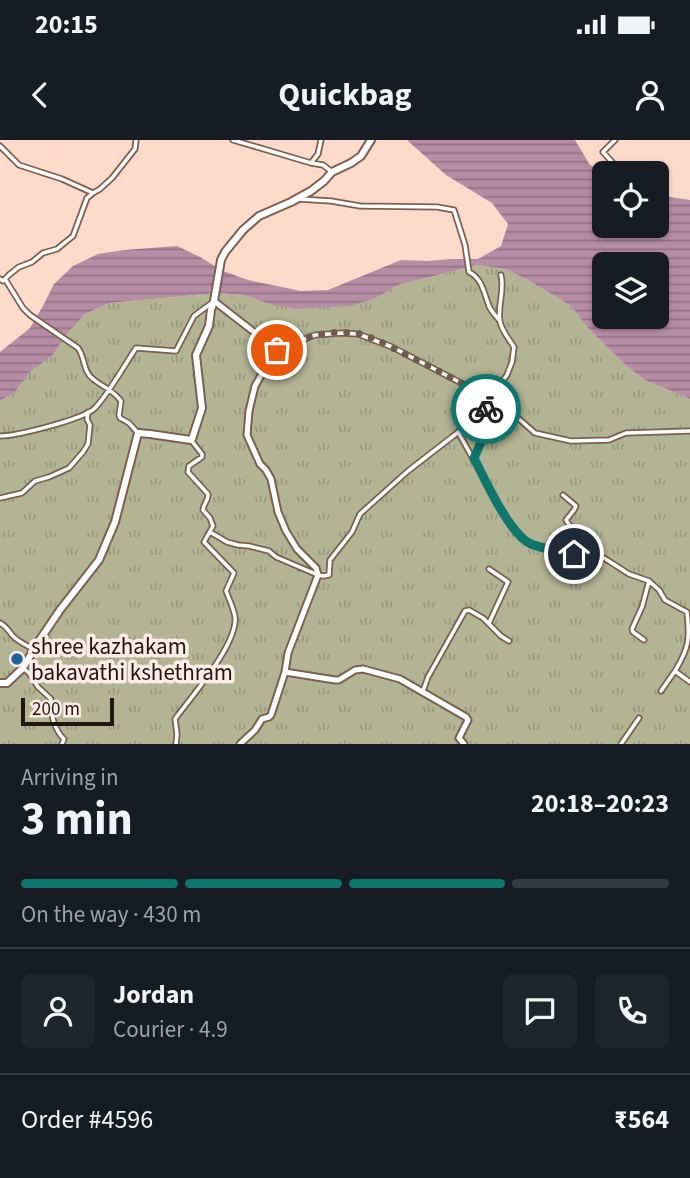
<!DOCTYPE html>
<meta charset="utf-8">
<style>
body{margin:0;font-family:"Source Sans 3",sans-serif;background:#20242c;color:#f1f3f6;height:100vh;display:flex;flex-direction:column;font-size:26px;white-space:nowrap}
*{box-sizing:border-box;margin:0}
p{font-size:23px;color:#9ea1a6}
.icon{flex:none;width:38px;height:38px;fill:none;stroke:currentColor;stroke-width:2;stroke-linecap:round;stroke-linejoin:round}
.map{position:relative;height:604px;overflow:hidden}
.drawer{display:flex;flex-direction:column;background:#171b24;flex:1}
.drawer>*{flex:none}
.fabs{position:absolute;left:592px;top:21px;display:grid;gap:14px}
.fabs a{display:grid;place-items:center;width:77px;height:77px;border-radius:10px;background:#171b24;box-shadow:0 2px 5px #0004;font-size:35px}
.scale{position:absolute;left:21px;bottom:18px;width:93px;box-sizing:border-box;padding-left:7px;border:4px solid #221610;border-top:0;font-size:19px;line-height:24px;white-space:nowrap;color:#221610;-webkit-text-stroke:5px #fbece6;paint-order:stroke}
.pin{position:absolute;display:grid;place-items:center;width:60px;height:60px;color:#fff;margin:-30px;border:4px solid #fff;border-radius:50%;box-shadow:0 2px 7px #0007}
.courier{position:absolute;display:grid;place-items:center;width:70px;height:70px;margin:-35px;border:5px solid #0f766e;border-radius:50%;background:#fff;color:#222;box-shadow:0 2px 9px #0007}
.summary em{font-style:normal;font-weight:700}
.summary div{display:flex;flex-direction:column-reverse}
.summary{display:flex;align-items:center;justify-content:space-between;height:119px;padding:0 21px}
h1{font-size:46px;font-weight:700;line-height:52px}
.bar{display:grid;grid-template-columns:repeat(4,1fr);gap:10px 7px;align-content:center;height:84px;padding:0 21px}
.bar i{height:9px;border-radius:5px;background:#363941}
.bar .selected{background:#0f766e}
.bar p{grid-column:span 4}
.line{display:flex;align-items:center;gap:18px;padding:0 21px;border-top:2px solid #363941}
.line div{flex:1}
.round{display:grid;place-items:center;flex:none;width:74px;height:74px;border-radius:10px;background:#20242c}
.status{display:flex;justify-content:space-between;align-items:center;height:49px;padding:0 35px;background:#171b24;direction:ltr}
.status svg{height:19px;fill:currentColor}
header{display:flex;justify-content:space-between;align-items:center;height:91px;padding:0 21px;background:#171b24;font-size:32px;font-weight:700}
.map>svg:first-child{display:block}
</style>
<div class="status"><b>20:15</b><svg viewBox="0 0 49 12"><path d="M0 12V9h3v3zM5 12V6h3v6zM10 12V3h3v9zM15 12V0h3v12zM26 1h20v11H26zM47 4h2v5h-2z"/></svg></div>
<header><svg class="icon" aria-label="back" viewBox="0 0 24 24"><path d="M15 5l-7 7 7 7"/></svg>Quickbag<svg class="icon" aria-label="person" viewBox="0 0 24 24"><circle cx="12" cy="8" r="4"/><path d="M4 21q1-7 8-7t8 7"/></svg></header>
<div class="map">
<svg width="690" height="604" viewBox="0 0 690 604">
<defs>
<pattern id="grass-tufts" width="24" height="20" patternUnits="userSpaceOnUse" patternTransform="scale(1.75)"><rect width="24" height="20" fill="#b2b494"/><path d="M3 7l-1-3M5 7V3M7 7l1-3M15 17l-1-3M17 17v-4M19 17l1-3" fill="none" stroke="#999a7f"/></pattern>
<pattern id="water-rules" width="6" height="5" patternUnits="userSpaceOnUse" patternTransform="scale(1.75)"><rect width="6" height="5" fill="#b78da6"/><path d="M0 2.5h6" fill="none" stroke="#947286"/></pattern>
</defs>
<rect width="100%" height="100%" fill="#fddac9"/>
<path fill="url(#grass-tufts)" d="M478,125L505,129L528,140L571,166L588,188L625,225L645,240L690,259V604H0V261L15,252L30,232L52,216L68,193L85,174L110,163L216,153L244,155L269,164L376,158L398,145Z"/>
<path fill="url(#water-rules)" fill-rule="evenodd" d="M407,0H575L590,25L608,33H604V86H656V55L690,60V259L645,240L625,225L588,188L571,166L528,140L505,129L478,125L398,145L376,158L350,166L296,169L269,164L244,155L216,153L110,163L85,174L68,193L52,216L30,232L15,252L0,261V212L30,188L43,166L54,144L73,126L98,114L124,110L177,106L200,117L223,131L248,140L301,151L328,150L401,120L427,121L452,119H478L501,106L508,84L492,63L446,35ZM604,124H656V177H604Z"/>
<g fill="none" stroke-linecap="round" stroke-linejoin="round">
<g stroke="#7d5f50" stroke-width="7">
<path id="minor" d="M233,0L311,23L323,25L332,32
M0,6L19,25L62,39L93,53
M311,23L318,14L321,0
M613,23L603,12L615,0
M299,59L331,61L360,66L437,67L454,70L465,105L469,132C482,138 484,153 489,166C491,171 495,175 499,180
M0,139L3,141L10,134L19,127L32,122L43,113L57,109L73,96L87,58L93,53L100,49L112,38L135,9L136,0
M5,139L23,168L30,175L78,208C85,217 83,232 93,239C103,247 113,250 121,261L119,275L120,278L129,283L138,293
M277,212L289,205L315,195L342,193L358,194L392,207L492,259L510,271L535,293L571,301L609,300L626,293L690,291
M495,271L499,264
M458,292L508,381L528,403L584,417L604,418L629,434L649,441L659,450L665,460L687,472C690,499 689,508 675,531L690,542
M0,296C17,296 84,279 95,268C109,253 124,226 136,208L176,211L194,176L213,162
M474,318L489,285L484,270
M563,355L576,366L574,370L566,380L572,389L573,394L565,411
M0,358L22,353L35,341L49,337L69,328L83,312L88,304L90,285L87,279L88,272
M210,392L227,402L238,405L249,406L269,411L276,417L318,435L323,436L329,435L330,420L352,392L360,374L408,331L461,290L490,265L494,252L507,235L512,222L514,207C509,199 502,191 500,182C497,166 505,151 501,135
M489,429L508,442L489,483
M0,483C6,486 8,490 12,495C17,501 26,505 33,509
M644,500L633,492L632,489L642,467L649,441
M23,528L29,533L38,547L51,559C49,571 55,591 64,599L62,604
M423,551L428,537L465,471L469,470L483,478L501,496L509,501
M661,551L675,531
M176,604L177,594L175,579C191,557 238,504 235,477C234,469 229,459 226,451L234,433L204,402L213,386L210,378L203,370C203,364 209,360 208,354L188,332L189,326L202,317V314L191,300
M621,604L639,578"/>
</g>
<g stroke="#7d5f50" stroke-width="9">
<path id="tertiary" d="M214,161L277,210L276,215L264,230L255,246L249,271L247,295L260,324L266,330L271,339L278,372L286,391L297,409L316,428L318,435L288,513L285,532L271,575L269,577L262,579L255,590L240,604
M285,532L335,540H339L355,530L363,529L400,539L466,577L468,580L459,598L464,604"/>
</g>
<g stroke="#7d5f50" stroke-width="10">
<path id="secondary" d="M0,543H7L23,528L37,504L60,470L99,420L115,382L138,293L150,294L191,300L192,299L202,268L196,215L209,186L211,170L214,161L221,120L225,112L243,90L259,76L291,62L311,51L324,41L332,32L351,23L361,16L371,0"/>
</g>
<use href="#minor" stroke="#fff" stroke-width="3.5"/>
<use href="#tertiary" stroke="#fff" stroke-width="5"/>
<use href="#secondary" stroke="#fff" stroke-width="6"/>
</g>
<g fill="none" stroke-linecap="round" stroke-linejoin="round">
<path stroke="#6f5b51" stroke-width="7" stroke-dasharray="0 12.6" d="M277,210V212C300,197 327,190 355,193C372,195 399,212 415,219C441,232 466,246 492,259L489,265L486,269"/>
<path stroke="#0f766e" stroke-width="9" d="M486,269L484,270L489,285L474,318C485,340 510,395 531,404C545,410 560,410 574,414"/>
</g>
<circle fill="#1e6499" stroke="#fbece6" stroke-width="2.5" cx="17" cy="519" r="7"/>
<g text-anchor="middle" stroke-width="7" stroke-linejoin="round" paint-order="stroke">
<g font-size="23" fill="#221610" stroke="#fbece6" text-anchor="start">
<text x="31" y="514">shree kazhakam<tspan x="31" dy="26">bakavathi kshethram</tspan></text>
</g>
</g>
</svg>
<div class="fabs">
<a><svg class="icon" aria-label="locate" viewBox="0 0 24 24"><circle cx="12" cy="12" r="6"/><path d="M12 2v4M12 18v4M2 12h4M18 12h4"/></svg></a>
<a><svg class="icon" aria-label="layers" viewBox="0 0 24 24"><path d="M12 4l9 5-9 5-9-5zM3 14l9 5 9-5"/></svg></a>
</div>
<div class="scale">200 m</div>
<div class="pin" style="left:277px;top:210px;background:#ea580c"><svg class="icon" aria-label="bag" viewBox="0 0 24 24"><path d="M5 8h14l-1 12H6zM9 8a3 3 0 0 1 6 0"/></svg></div>
<div class="pin" style="left:574px;top:414px;background:#1f2937"><svg class="icon" aria-label="home" viewBox="0 0 24 24"><path d="M3 11l9-7 9 7M6 9v11h12V9"/></svg></div>
<div class="courier" style="left:486px;top:269px"><svg class="icon" aria-label="bike" viewBox="0 0 24 24"><circle cx="6" cy="16" r="4"/><circle cx="18" cy="16" r="4"/><path d="M6 16l4-8h5l3 8M10 8l3 8H6M13 5h3"/></svg></div>
</div>
<section class="drawer">
<div class="summary"><div><h1>3 min</h1><p>Arriving in</p></div><em>20:18–20:23</em></div>
<div class="bar"><i class="selected"></i><i class="selected"></i><i class="selected"></i><i></i><p>On the way · 430 m</p></div>
<div class="line" style="height:126px"><a class="round"><svg class="icon" aria-label="person" viewBox="0 0 24 24"><circle cx="12" cy="8" r="4"/><path d="M4 21q1-7 8-7t8 7"/></svg></a><div><b>Jordan</b><p>Courier · 4.9</p></div><a class="round"><svg class="icon" aria-label="chat" viewBox="0 0 24 24"><path d="M4 5h16v11H9l-5 4z"/></svg></a><a class="round"><svg class="icon" aria-label="phone" viewBox="0 0 24 24"><path d="M5 4h4l2 5-3 2q2 4 5 5l2-3 5 2v4C11 20 4 13 5 4z"/></svg></a></div>
<div class="line" style="height:91px"><div>Order #4596</div><b>₹564</b></div>
</section>
